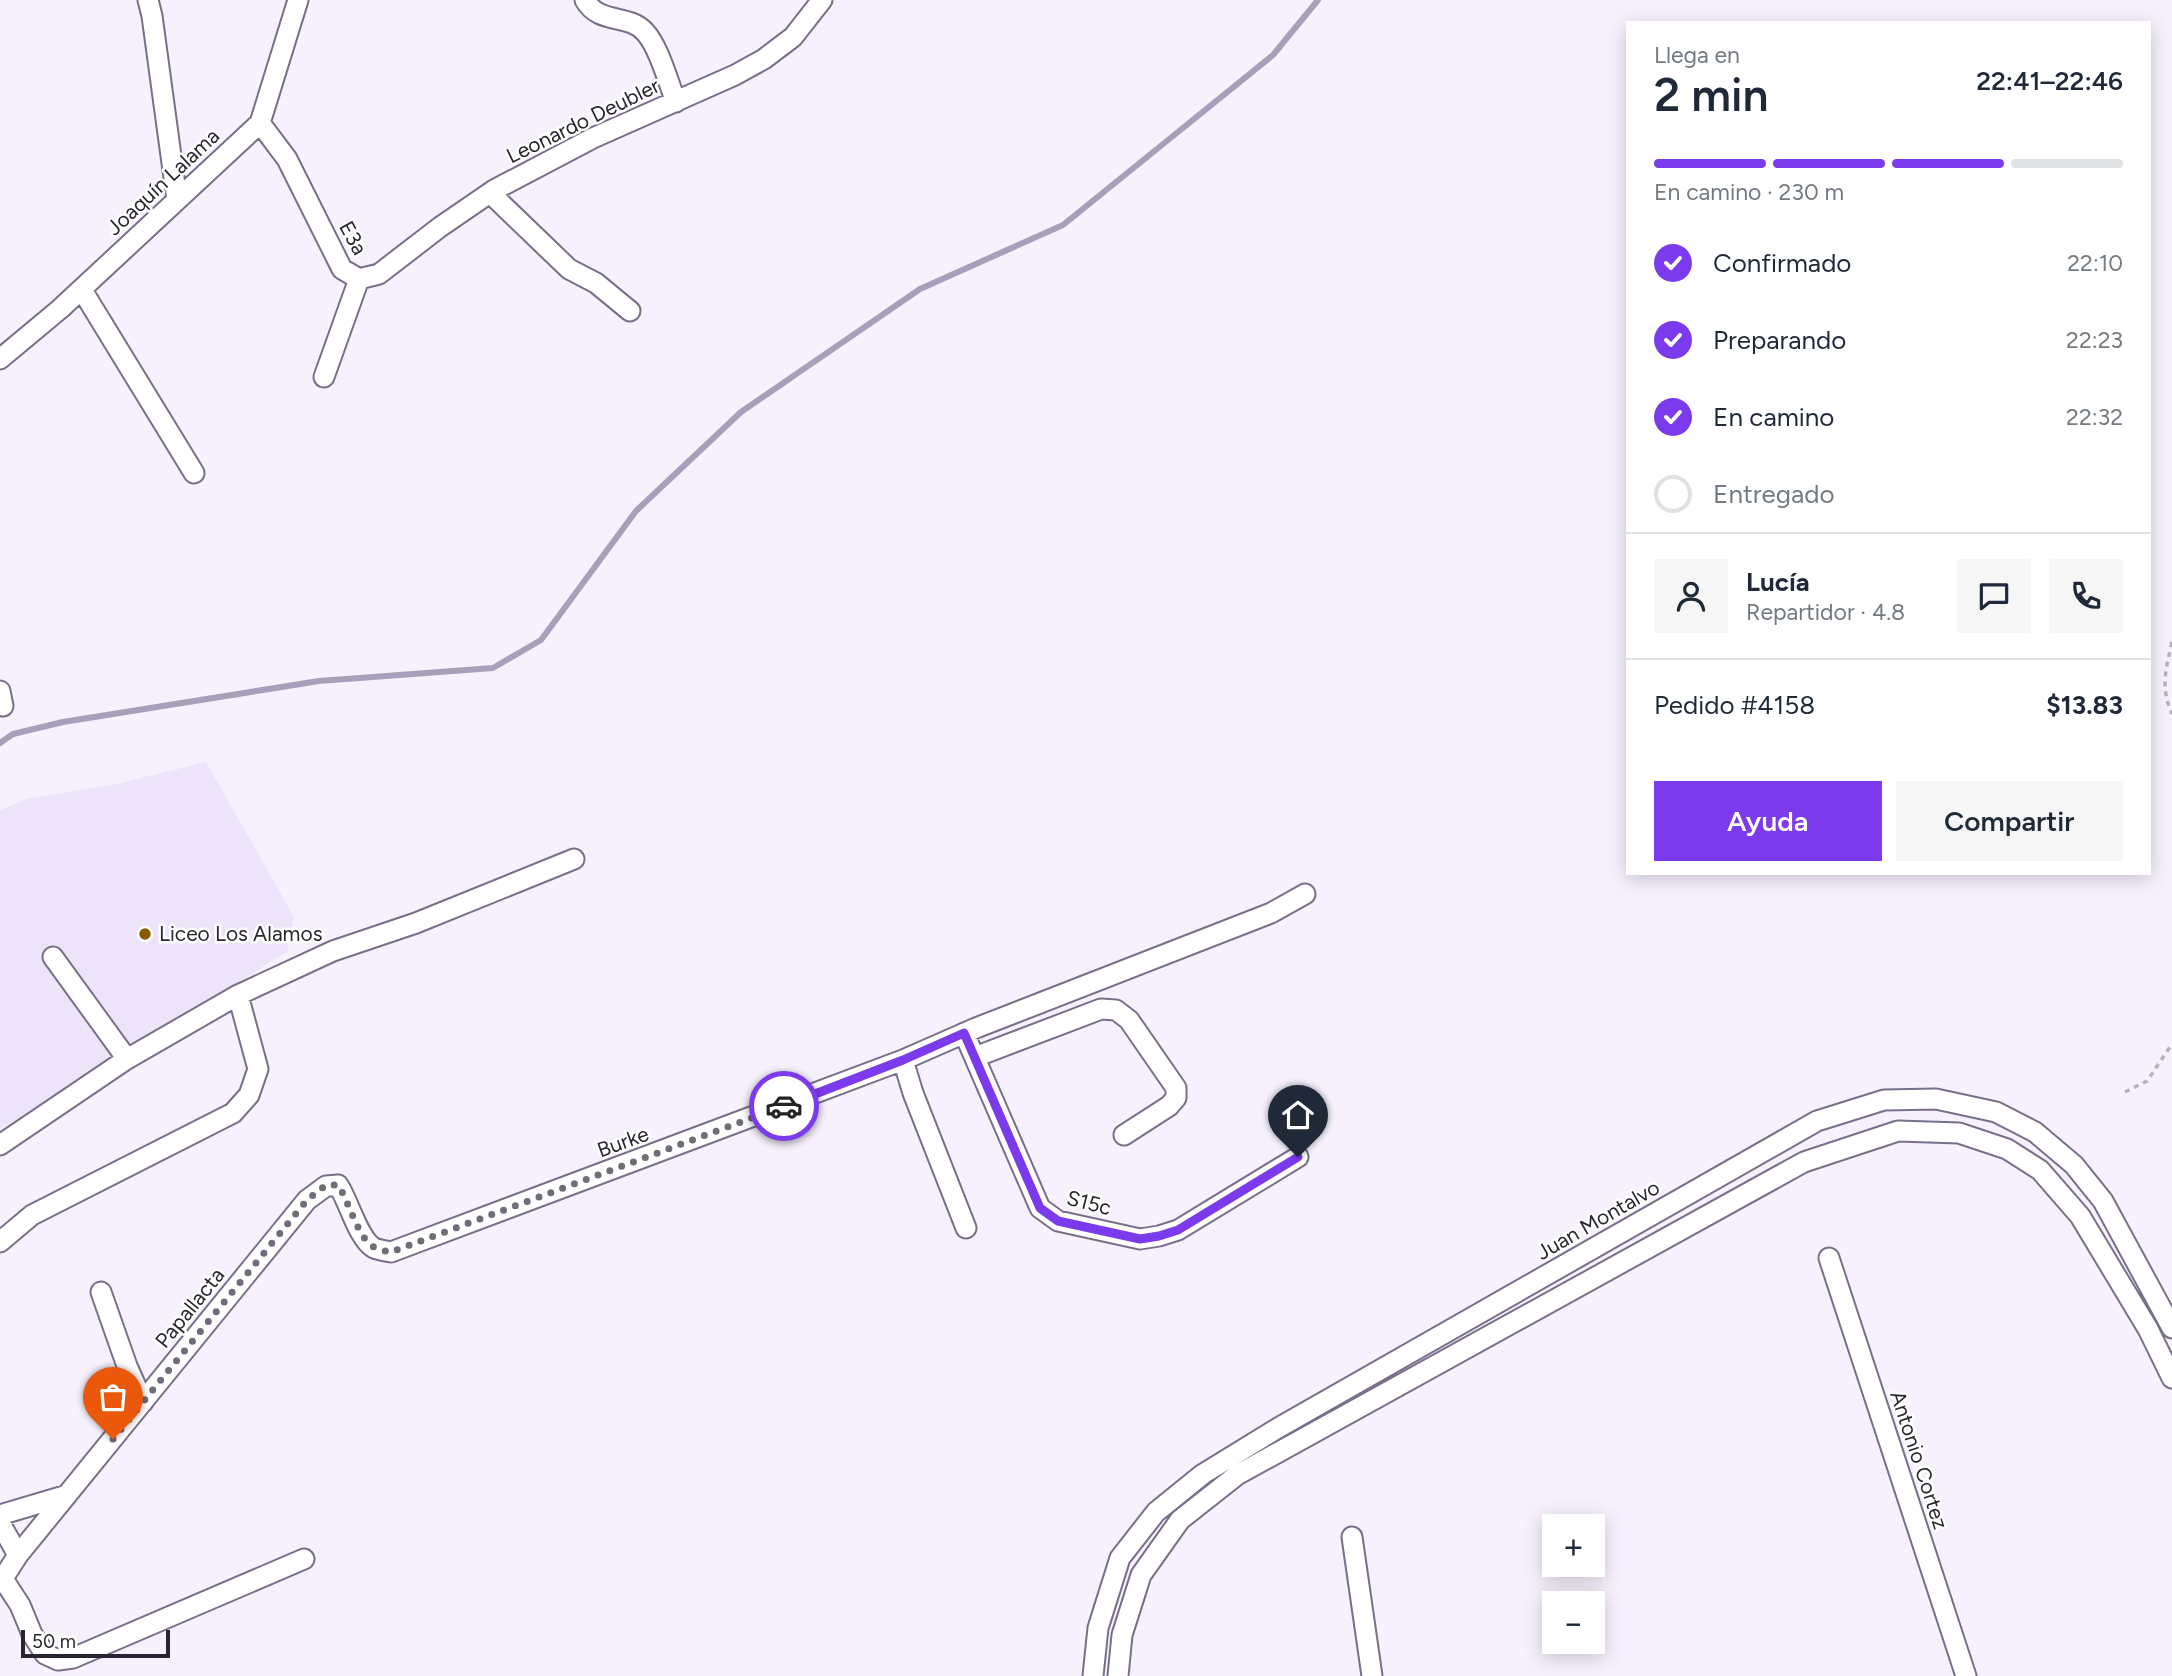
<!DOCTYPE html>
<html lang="es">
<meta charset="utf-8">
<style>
body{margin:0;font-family:Figtree,sans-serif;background:#f6f6f7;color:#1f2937;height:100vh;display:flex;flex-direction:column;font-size:26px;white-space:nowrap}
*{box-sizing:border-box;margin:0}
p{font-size:23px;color:#747a83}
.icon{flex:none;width:38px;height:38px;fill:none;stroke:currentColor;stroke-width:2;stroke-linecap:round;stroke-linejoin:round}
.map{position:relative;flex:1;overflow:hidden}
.drawer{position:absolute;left:1626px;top:21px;width:525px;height:854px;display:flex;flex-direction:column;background:#fff;border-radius:0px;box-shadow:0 4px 18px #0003}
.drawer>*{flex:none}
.tools{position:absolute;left:1542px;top:1514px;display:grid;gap:14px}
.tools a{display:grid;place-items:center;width:63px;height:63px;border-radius:0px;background:#fff;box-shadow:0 4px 18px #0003;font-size:35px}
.scale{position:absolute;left:21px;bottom:18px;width:149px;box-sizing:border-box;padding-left:7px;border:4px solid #292530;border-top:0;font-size:19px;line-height:24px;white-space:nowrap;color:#292530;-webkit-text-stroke:5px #fff;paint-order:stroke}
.pin{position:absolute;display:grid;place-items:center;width:60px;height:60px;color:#fff;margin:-72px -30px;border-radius:50% 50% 50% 0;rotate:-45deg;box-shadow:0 0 7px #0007}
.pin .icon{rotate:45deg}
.courier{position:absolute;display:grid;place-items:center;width:70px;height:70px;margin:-35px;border:5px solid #7c3aed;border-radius:50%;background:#fff;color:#222;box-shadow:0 2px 9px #0007}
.headline em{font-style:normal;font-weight:600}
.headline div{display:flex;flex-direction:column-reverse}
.headline{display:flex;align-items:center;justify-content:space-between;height:119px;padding:0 28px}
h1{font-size:46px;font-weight:600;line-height:52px}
.bar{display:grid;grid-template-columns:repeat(4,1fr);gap:10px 7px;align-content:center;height:84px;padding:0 28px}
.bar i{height:9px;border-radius:5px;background:#e0e1e3}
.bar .active{background:#7c3aed}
.bar p{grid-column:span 4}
.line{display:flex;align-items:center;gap:18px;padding:0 28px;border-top:2px solid #e0e1e3}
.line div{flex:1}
.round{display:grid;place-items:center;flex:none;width:74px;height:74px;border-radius:0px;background:#f6f6f7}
ol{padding:0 28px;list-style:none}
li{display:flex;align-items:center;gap:21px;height:77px}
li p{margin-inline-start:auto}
li .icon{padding:7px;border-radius:50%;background:#7c3aed;color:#fff;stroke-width:4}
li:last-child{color:#747a83}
li i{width:38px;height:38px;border:4px solid #e0e1e3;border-radius:50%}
.button{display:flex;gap:14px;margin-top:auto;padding:14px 28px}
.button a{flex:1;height:80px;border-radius:0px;background:#7c3aed;color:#fff;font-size:28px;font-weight:600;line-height:80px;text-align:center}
.button a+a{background:#f6f6f7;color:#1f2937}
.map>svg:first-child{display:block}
</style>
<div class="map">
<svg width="2172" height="1676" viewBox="0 0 2172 1676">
<rect width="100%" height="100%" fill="#f6f1fd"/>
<path fill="#ede4fa" d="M206,762L294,917L287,952L0,1129V810L26,799L116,784Z"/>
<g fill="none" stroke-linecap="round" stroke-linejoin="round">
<path stroke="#aa9fbb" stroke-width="6" d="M0,743L13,734L63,722L319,681L493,668L541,640L636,511L741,412L920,289L1063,225L1273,55L1318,0"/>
<g stroke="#7a6f89" stroke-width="23">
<path id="minor" d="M148,0L152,16L177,200
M585,0C599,25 628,13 645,32C659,47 668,82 676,102
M260,123L287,159L342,269L359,279L324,377
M490,193L569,269L596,283L630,311
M359,279L379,274L440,227L494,190L593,138L735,75L764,59L793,37L822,0
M82,290L194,473
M0,359L60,309L260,123L298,0
M0,691L3,706
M53,957L127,1059
M964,1033L1040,1208L1058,1221L1140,1239L1159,1236L1178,1230L1298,1157
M975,1057L1101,1009L1116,1010L1129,1020L1176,1088V1098L1169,1106L1124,1135
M903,1060L913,1093L966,1228
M0,1145L127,1059L238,995L333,951L416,923L574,859
M0,1242L32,1215L233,1113L249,1095L258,1069L238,995
M1829,1258L1966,1676
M101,1292L127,1366L143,1402
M0,1515L67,1495
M0,1523L18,1555
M1352,1537L1372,1676
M3,1579L20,1605L32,1634L45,1654L58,1660L73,1658L304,1559
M0,1583L18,1555L307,1200L326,1186L338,1185C349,1201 358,1239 374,1248C379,1250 386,1251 391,1252L903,1060L976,1028L1271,913L1305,894
M1093,1676L1098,1628L1120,1558L1156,1512L1203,1474L1278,1428L1817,1121L1884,1100L1936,1099L1996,1112L2035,1132L2074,1165L2103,1201L2172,1328
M1118,1676L1122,1635L1141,1575L1180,1520L1237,1475L1804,1162L1898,1131L1959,1133L2007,1149L2040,1170L2080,1216L2148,1329L2172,1378"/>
</g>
<path stroke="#b7b3be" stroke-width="3.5" stroke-dasharray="5 5" stroke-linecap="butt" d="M2172,642C2166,669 2160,687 2172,714
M2125,1092L2147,1081L2172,1044"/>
<use href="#minor" stroke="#fff" stroke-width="19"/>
</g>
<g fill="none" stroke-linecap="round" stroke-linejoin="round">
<path stroke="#716c78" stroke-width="7" stroke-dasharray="0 12.6" d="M113,1439L307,1200L326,1185H338C349,1201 358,1239 374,1247C379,1250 386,1251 391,1252L784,1106"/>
<path stroke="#7c3aed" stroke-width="9" d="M784,1106L903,1060L964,1033L1040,1208L1058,1221L1140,1239L1159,1236L1178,1230L1298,1157"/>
</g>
<circle fill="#8b5b02" stroke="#fff" stroke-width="2.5" cx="145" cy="934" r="7"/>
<g text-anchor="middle" stroke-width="5" stroke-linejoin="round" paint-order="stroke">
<g font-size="21" fill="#292530" stroke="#fff">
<text transform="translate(583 121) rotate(-26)" y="7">Leonardo Deubler</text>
<text transform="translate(163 182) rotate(-43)" y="7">Joaquín Lalama</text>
<text transform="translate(353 238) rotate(61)" y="7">E3a</text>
<text transform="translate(623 1142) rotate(-20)" y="7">Burke</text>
<text transform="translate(1089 1203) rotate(14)" y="7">S15c</text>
<text transform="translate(1598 1220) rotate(-30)" y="7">Juan Montalvo</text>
<text transform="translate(190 1308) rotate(-51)" y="7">Papallacta</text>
<text transform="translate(1919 1460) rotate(72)" y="7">Antonio Cortez</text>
</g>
<g font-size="21" fill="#292530" stroke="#fff" text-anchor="start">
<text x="159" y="941">Liceo Los Alamos</text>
</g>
</g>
</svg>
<div class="tools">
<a>+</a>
<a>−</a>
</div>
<div class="scale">50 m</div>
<div class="pin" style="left:113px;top:1439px;background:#ea580c"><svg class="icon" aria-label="bag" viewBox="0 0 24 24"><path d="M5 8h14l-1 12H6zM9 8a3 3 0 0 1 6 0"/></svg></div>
<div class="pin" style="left:1298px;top:1157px;background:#1f2937"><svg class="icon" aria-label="home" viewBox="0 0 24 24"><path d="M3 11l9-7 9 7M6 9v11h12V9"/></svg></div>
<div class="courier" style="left:784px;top:1106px"><svg class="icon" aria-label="car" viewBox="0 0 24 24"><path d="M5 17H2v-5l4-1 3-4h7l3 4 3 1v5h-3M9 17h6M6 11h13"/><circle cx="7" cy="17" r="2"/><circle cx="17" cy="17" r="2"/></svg></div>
<section class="drawer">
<div class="headline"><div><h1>2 min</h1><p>Llega en</p></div><em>22:41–22:46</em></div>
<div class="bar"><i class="active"></i><i class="active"></i><i class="active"></i><i></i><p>En camino · 230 m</p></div>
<ol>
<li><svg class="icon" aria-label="check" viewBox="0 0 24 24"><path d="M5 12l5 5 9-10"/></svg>Confirmado<p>22:10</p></li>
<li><svg class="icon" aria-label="check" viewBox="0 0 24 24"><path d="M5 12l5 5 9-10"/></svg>Preparando<p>22:23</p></li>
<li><svg class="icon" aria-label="check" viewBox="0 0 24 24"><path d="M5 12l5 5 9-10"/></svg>En camino<p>22:32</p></li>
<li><i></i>Entregado</li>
</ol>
<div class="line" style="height:126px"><a class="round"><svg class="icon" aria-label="person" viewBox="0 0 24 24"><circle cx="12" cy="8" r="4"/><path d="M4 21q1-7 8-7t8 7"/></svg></a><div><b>Lucía</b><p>Repartidor · 4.8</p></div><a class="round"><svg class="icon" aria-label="chat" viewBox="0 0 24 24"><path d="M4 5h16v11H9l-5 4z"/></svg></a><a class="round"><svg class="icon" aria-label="phone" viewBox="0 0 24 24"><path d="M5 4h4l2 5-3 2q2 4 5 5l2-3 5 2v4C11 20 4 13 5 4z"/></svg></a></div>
<div class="line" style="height:91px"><div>Pedido #4158</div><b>$13.83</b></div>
<div class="button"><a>Ayuda</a><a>Compartir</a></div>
</section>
</div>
